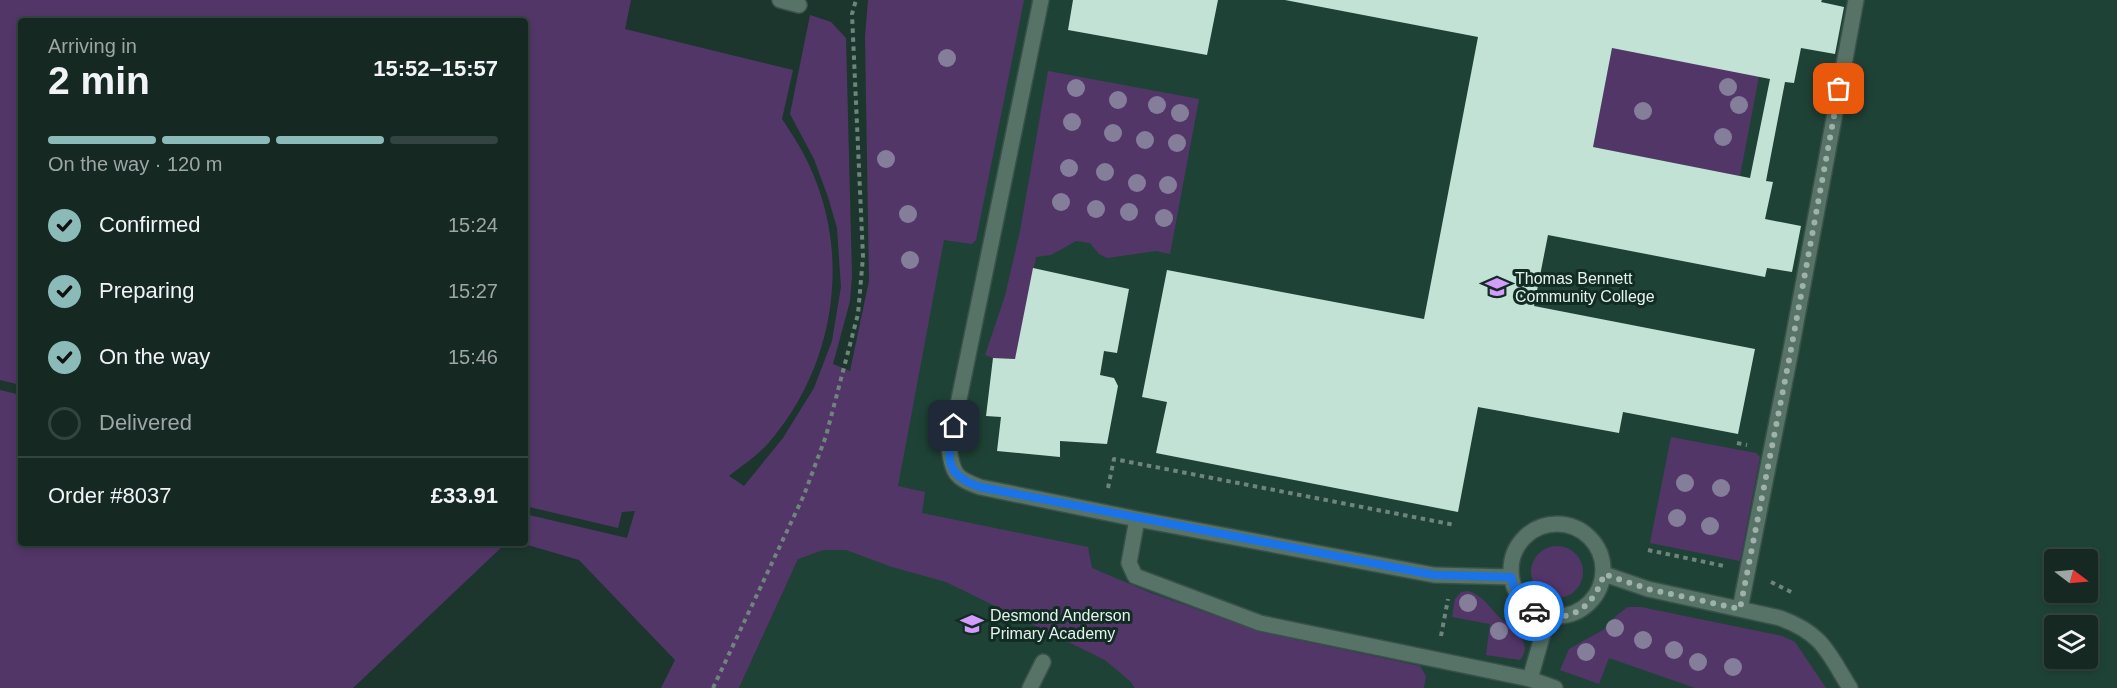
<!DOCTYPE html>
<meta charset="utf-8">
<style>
body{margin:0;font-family:Helvetica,sans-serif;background:#1e302a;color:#f1f3f6;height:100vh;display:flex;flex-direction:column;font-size:22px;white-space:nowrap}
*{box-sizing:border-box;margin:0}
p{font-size:20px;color:#9da6a5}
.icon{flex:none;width:33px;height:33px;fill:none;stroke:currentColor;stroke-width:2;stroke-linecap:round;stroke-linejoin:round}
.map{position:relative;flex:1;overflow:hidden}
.details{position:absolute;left:18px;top:18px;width:510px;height:528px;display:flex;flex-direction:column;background:#152822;border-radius:6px;box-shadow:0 3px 9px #0003,0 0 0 2px #344440}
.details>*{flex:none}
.needle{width:39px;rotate:106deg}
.controls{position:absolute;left:2044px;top:549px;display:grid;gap:12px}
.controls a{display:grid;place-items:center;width:54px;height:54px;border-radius:6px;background:#152822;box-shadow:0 3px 9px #0003,0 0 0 2px #344440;font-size:30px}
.pin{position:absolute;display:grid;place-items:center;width:51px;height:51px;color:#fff;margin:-26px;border-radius:12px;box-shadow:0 3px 9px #0006}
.courier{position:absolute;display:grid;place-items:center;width:60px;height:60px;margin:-30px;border:4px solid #1a73e8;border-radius:50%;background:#fff;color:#222;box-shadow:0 2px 8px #0007}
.head em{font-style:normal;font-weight:800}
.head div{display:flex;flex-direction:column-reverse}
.head{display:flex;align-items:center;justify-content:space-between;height:102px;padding:0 30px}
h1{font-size:39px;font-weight:800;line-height:45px}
.bar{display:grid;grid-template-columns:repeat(4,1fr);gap:9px 6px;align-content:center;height:72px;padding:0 30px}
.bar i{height:8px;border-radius:4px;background:#344440}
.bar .on{background:#8bbbb9}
.bar p{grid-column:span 4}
.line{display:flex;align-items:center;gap:15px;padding:0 30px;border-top:2px solid #344440}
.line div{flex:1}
ol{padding:0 30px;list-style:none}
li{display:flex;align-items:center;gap:18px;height:66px}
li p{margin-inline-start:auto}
li .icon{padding:6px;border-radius:50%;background:#8bbbb9;color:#111;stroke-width:4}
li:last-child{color:#9da6a5}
li i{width:33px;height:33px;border:3px solid #344440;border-radius:50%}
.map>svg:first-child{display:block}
</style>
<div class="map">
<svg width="2117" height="688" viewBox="0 0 2117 688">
<rect width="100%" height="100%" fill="#1c362e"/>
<path fill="#1f4237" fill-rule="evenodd" d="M943,0H2117V688H739L826,498ZM2055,560H2088V592H2055ZM2055,626H2088V658H2055Z"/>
<path fill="#533668" d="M0,0H631L625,29L793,70L782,119C794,137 805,154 813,174C851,263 832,368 771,440C760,454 743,465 729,476L744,486L783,438L814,388L832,341L841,287L837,228L828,197L814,159L790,114L810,15L831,22L846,38L852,276L850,301L833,364L850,371L869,281L865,36L868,0H1024L976,240L972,244L944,240L898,486L925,492L922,513L1088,547L1092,568L1151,593L1261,632L1420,666L1426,676L1424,688H1135L1130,681L1105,660L946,582L892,567L846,550H823L798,559L739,688H661L675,660L579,560L521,543H525V514L627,538L635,511L622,512L618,528L525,506V21H21V385L0,380Z
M1612,48L1759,76L1740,176L1593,147Z
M1048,71L1199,99L1170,254L1156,251L1107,258L1099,254L1090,243L1076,241L1051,255L1036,257L1015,359L993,358L985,355L1005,296L1020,231Z
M0,390L21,395V543H506L353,688H0Z
M1671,437L1756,453L1760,457L1740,561L1650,543Z
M1531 572a26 26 0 1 1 52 0a26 26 0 1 1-52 0Z
M1468,591C1482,595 1487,604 1497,615C1508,627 1536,640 1520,660L1486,655L1490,624L1452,617L1455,599L1461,592Z
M1628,607H1641L1782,636L1795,642L1826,688H1695L1609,658L1599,684L1560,670L1569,649L1603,630L1617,615Z"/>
<path fill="#c3e2d6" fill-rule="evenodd" d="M1073,0H1218L1207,55L1068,30Z
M1285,0H1822L1821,2L1844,7L1835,54L1801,48L1794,83L1785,82L1766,181L1773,182L1765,219L1801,226L1792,272L1767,268L1765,277L1548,235L1534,306L1755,349L1738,434L1623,412L1619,433L1478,407L1458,512L1156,453L1167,402L1142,397L1167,270L1424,319L1478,37ZM1612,48L1770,79L1750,178L1593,147Z
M1033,268L1129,289L1117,353L1104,351L1100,375L1114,378L1118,386L1107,444L1060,441V457L997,451L1001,417L986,416L993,358L1015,359Z"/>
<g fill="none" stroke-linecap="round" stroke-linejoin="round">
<g stroke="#3a514a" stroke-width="18">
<path id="lane" d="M780,0L799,5
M1041,0L949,448C953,474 955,478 980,487L1137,519
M1511 570a46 46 0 1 1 92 0a46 46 0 1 1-92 0Z
M1604,574L1648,589L1780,618C1823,634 1827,651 1850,688
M1511,577L1434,575L1137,519L1129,563L1135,576L1260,623L1530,679L1555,688
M1740,609L1790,355L1856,0
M1530,679L1548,616
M1030,688L1043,662"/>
</g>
<path stroke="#6f847d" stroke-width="4" stroke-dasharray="4.5 4.5" stroke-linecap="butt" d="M1737,443L1747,445
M1108,488L1114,459L1455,525
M1648,550L1724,566
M1771,582L1793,593
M1441,636L1448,599
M713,688L804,495L826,436L858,314L863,257L852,14L856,0"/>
<use href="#lane" stroke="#577368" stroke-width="15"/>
</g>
<g fill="#847e9a">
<circle cx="947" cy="58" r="9"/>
<circle cx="1728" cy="87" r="9"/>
<circle cx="1076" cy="88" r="9"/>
<circle cx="1118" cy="100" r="9"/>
<circle cx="1157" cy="105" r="9"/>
<circle cx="1739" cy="105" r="9"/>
<circle cx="1643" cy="111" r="9"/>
<circle cx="1180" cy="113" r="9"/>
<circle cx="1072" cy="122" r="9"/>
<circle cx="1113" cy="133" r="9"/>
<circle cx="1723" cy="137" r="9"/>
<circle cx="1145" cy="140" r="9"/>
<circle cx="1177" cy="143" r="9"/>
<circle cx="886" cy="159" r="9"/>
<circle cx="1069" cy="168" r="9"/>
<circle cx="1105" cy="172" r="9"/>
<circle cx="1137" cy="183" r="9"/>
<circle cx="1168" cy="185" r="9"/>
<circle cx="1061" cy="202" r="9"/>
<circle cx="1096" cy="209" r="9"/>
<circle cx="1129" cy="212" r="9"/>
<circle cx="908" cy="214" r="9"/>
<circle cx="1164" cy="218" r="9"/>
<circle cx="910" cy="260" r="9"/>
<circle cx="1685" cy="483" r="9"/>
<circle cx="1721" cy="488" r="9"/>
<circle cx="1677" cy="518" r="9"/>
<circle cx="1710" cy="526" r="9"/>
<circle cx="1468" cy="603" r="9"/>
<circle cx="1615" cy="628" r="9"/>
<circle cx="1499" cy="631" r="9"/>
<circle cx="1643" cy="640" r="9"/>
<circle cx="1674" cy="650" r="9"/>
<circle cx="1586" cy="652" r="9"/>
<circle cx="1698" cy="662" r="9"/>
<circle cx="1733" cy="667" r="9"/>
</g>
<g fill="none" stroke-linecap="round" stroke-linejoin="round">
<path stroke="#9eb1aa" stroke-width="6" stroke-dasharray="0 10.8" d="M1534,611C1569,627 1594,607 1604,574L1648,589L1740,609L1790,355L1839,89"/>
<path stroke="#1a73e8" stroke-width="8" d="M954,426C947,459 944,475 980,487L1434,575L1511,577C1515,593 1521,602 1534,611"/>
</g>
<defs>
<g id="school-bare" transform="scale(1.8)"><path d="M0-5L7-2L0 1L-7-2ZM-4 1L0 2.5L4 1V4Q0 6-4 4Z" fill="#d49cfc" stroke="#122c24" stroke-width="2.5" paint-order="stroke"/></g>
</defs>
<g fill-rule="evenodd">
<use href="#school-bare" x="1497" y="287"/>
<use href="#school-bare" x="972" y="624"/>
</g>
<g text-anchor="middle" stroke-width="6" stroke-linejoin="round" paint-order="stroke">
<g font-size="16" fill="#e4f3ed" stroke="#122c24" text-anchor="start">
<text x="1515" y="284">Thomas Bennett<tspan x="1515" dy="18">Community College</tspan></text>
<text x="990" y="621">Desmond Anderson<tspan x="990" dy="18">Primary Academy</tspan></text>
</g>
</g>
</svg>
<div class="controls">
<a><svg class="needle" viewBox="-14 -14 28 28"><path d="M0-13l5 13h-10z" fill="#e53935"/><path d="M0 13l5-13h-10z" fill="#9da6a5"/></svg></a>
<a><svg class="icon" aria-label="layers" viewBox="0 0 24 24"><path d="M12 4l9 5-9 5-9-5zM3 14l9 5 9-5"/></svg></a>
</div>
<div class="pin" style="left:1839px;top:89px;background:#ea580c"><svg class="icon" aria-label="bag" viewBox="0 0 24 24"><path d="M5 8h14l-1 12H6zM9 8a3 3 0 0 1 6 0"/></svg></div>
<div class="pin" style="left:954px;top:426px;background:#1f2937"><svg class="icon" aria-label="home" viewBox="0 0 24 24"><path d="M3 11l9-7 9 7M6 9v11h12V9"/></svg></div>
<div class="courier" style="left:1534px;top:611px"><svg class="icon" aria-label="car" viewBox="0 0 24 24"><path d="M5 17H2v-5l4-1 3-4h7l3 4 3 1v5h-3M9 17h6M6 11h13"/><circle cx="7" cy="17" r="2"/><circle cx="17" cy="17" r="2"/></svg></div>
<section class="details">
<div class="head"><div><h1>2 min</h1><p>Arriving in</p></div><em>15:52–15:57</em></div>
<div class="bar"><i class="on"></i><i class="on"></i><i class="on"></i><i></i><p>On the way · 120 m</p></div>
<ol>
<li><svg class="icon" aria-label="check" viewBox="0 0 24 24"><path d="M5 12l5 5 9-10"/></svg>Confirmed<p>15:24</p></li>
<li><svg class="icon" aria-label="check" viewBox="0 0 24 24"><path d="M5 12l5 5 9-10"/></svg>Preparing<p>15:27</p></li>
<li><svg class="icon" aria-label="check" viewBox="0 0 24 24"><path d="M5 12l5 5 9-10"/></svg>On the way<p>15:46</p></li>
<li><i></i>Delivered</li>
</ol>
<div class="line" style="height:78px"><div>Order #8037</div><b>£33.91</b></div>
</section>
</div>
